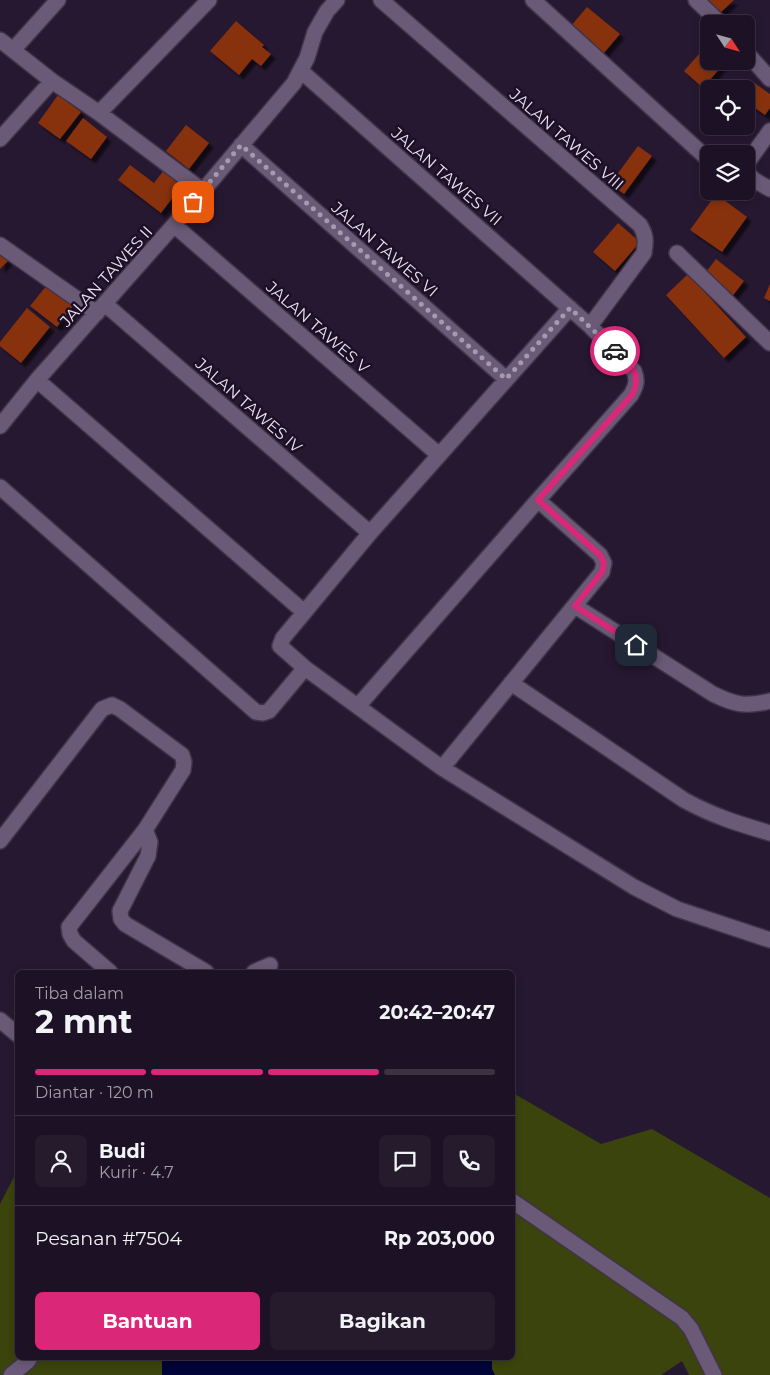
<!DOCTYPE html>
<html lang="id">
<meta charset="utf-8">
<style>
body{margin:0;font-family:Montserrat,sans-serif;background:#251b2d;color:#f1f3f6;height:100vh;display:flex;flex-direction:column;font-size:19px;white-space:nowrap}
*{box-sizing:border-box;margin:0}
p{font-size:16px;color:#a09ea7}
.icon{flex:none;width:28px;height:28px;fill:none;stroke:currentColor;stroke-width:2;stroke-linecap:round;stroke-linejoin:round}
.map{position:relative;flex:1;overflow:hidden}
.drawer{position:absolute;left:15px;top:970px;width:500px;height:390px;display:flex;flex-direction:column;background:#1d1225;border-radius:8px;box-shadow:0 2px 8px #0003,0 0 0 1px #3b3242}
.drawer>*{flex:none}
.needle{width:32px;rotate:126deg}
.tools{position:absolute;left:700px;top:15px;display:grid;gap:10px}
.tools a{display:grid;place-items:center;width:55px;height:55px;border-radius:8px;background:#1d1225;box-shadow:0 2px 8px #0003,0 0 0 1px #3b3242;font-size:25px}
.pin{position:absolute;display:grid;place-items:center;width:42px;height:42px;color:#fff;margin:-21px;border-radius:10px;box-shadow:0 2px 8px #0006}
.courier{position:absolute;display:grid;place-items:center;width:50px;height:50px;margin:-25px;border:4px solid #db2777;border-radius:50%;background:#fff;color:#222;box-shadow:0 1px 6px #0007}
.head em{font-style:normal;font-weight:700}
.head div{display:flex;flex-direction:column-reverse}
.head{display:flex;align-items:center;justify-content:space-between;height:85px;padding:0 20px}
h1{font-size:32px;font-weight:700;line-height:38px}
.bar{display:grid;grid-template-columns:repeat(4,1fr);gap:8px 5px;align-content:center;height:60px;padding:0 20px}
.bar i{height:6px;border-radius:4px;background:#3b3242}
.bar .on{background:#db2777}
.bar p{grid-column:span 4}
.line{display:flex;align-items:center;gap:12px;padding:0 20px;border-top:1px solid #3b3242}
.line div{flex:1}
.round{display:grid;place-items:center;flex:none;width:52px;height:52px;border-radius:8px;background:#251b2d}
.cta{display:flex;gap:10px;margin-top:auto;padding:10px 20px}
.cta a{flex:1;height:58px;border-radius:8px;background:#db2777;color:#fff;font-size:20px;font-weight:700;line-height:58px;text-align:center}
.cta a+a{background:#251b2d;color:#f1f3f6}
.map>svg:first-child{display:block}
</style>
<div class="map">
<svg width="770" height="1375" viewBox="0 0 770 1375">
<defs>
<filter id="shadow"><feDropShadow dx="4.5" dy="4.5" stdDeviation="1" flood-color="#0009"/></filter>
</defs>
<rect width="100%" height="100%" fill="#271831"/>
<path fill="#3b440d" d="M513,1093L601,1144L652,1129L770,1198V1375H689L682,1361L661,1375H0V1204L17,1171L18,1358H512Z"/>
<path fill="#000438" d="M162,1358H492V1369L495,1375H162Z"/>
<path fill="#87310d" filter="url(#shadow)" d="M705,0H734L719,14Z
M587,7L620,34L603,54L570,27Z
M236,21L264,45L262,47L271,54L261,66L252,59L239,75L210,51Z
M707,45L709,46V61H726L703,88L684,71Z
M753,82L770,94V108L765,115L746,102V91Z
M58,95L81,112L60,139L38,123Z
M83,118L107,137L91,159L66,141Z
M186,125L209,143L189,169L166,151Z
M638,146L652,156L624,194L610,184Z
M130,165L154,183L164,170L183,184L161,213L118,180Z
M716,194L747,217L722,252L690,230Z
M618,223L640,242L615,271L593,252Z
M0,254L8,261L0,269Z
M716,259L744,281L731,298L703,276Z
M688,274L746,337L724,358L666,295Z
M770,284V301L764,298Z
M47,285L73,306L57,327L30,306Z
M27,308L50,327L21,363L0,346V342Z"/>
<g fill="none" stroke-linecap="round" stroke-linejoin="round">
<g stroke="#403448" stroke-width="18">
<path id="minor" d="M381,0L640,225C646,235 646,241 644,253L590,326
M533,0L709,160
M696,0L721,24
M0,40L52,81L99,113L203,191
M13,50L58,0
M746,52L770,79
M301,71L590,326L634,371C638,381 636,386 631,395L538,500L358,706
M99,113L209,0
M770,131L747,163C745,178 758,182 770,189
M0,139L52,81
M241,145L506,379
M174,225L439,455
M0,245L97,313
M677,253L770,343
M105,304L370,533
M570,308L370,533L283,638L280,646L305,668L442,768L634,887L677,909L770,940
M37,380L304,612
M0,426L37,380L174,225L294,83L307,58L315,32L327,11L337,0
M0,487L256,712L263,713L269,711L305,668
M575,606L713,694C735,705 746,707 770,701
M511,683L684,800C713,816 739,824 770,833
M442,768L602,572L604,563L600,555L538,500
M145,830L150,842L148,856L120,911L121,919L125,924L206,972
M0,841L102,709L112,705L120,709L182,755L184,762L183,770L145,830L69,927L70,934L74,941L110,972
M254,972L270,965
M0,1020L18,1035
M512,1201L682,1318L691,1329L714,1375
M11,1375L27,1362L30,1358"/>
</g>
<use href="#minor" stroke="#6b5a77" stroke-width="15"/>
</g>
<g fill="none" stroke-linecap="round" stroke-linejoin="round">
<path stroke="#a69bae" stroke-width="5" stroke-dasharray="0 9" d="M193,202L241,145L506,379L570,308L615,351"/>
<path stroke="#db2777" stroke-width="6" d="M615,351C630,366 643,373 632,395L538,500L600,555L604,563L602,572L575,606L636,645"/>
</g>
<g text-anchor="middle" stroke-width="5" stroke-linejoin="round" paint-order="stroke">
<g font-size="16" fill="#eae1f1" stroke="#1d0f26">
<text transform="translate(567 139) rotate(41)" y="6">JALAN TAWES VIII</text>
<text transform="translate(447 176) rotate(41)" y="6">JALAN TAWES VII</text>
<text transform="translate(385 249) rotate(41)" y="6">JALAN TAWES VI</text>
<text transform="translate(106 276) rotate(-48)" y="6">JALAN TAWES II</text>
<text transform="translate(318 327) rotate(41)" y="6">JALAN TAWES V</text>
<text transform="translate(249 405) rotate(41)" y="6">JALAN TAWES IV</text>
</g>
</g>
</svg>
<div class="tools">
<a><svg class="needle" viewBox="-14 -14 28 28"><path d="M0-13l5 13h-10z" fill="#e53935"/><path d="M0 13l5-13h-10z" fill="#a09ea7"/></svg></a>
<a><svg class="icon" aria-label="locate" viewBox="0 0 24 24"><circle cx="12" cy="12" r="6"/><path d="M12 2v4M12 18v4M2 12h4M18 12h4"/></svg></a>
<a><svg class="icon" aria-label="layers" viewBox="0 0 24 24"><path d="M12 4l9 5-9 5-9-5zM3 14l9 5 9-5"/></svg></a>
</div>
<div class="pin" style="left:193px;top:202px;background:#ea580c"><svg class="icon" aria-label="bag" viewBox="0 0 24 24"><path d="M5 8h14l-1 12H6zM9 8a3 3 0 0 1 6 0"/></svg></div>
<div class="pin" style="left:636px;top:645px;background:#1f2937"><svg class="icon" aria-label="home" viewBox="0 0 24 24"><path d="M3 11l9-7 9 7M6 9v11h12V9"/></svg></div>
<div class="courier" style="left:615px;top:351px"><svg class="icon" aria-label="car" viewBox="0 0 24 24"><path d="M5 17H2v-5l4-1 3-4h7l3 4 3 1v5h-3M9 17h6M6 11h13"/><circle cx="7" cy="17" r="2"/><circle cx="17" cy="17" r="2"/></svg></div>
<section class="drawer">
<div class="head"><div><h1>2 mnt</h1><p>Tiba dalam</p></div><em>20:42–20:47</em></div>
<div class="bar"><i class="on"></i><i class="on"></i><i class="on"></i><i></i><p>Diantar · 120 m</p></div>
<div class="line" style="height:90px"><a class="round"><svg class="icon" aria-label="person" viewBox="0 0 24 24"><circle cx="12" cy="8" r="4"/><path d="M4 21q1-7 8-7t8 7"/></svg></a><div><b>Budi</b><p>Kurir · 4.7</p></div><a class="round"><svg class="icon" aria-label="chat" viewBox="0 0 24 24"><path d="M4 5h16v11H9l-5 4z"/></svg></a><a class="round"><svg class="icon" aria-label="phone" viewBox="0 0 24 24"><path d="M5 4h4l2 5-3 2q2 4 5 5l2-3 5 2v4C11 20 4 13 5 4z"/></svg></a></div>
<div class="line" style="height:65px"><div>Pesanan #7504</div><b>Rp 203,000</b></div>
<div class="cta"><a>Bantuan</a><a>Bagikan</a></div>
</section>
</div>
